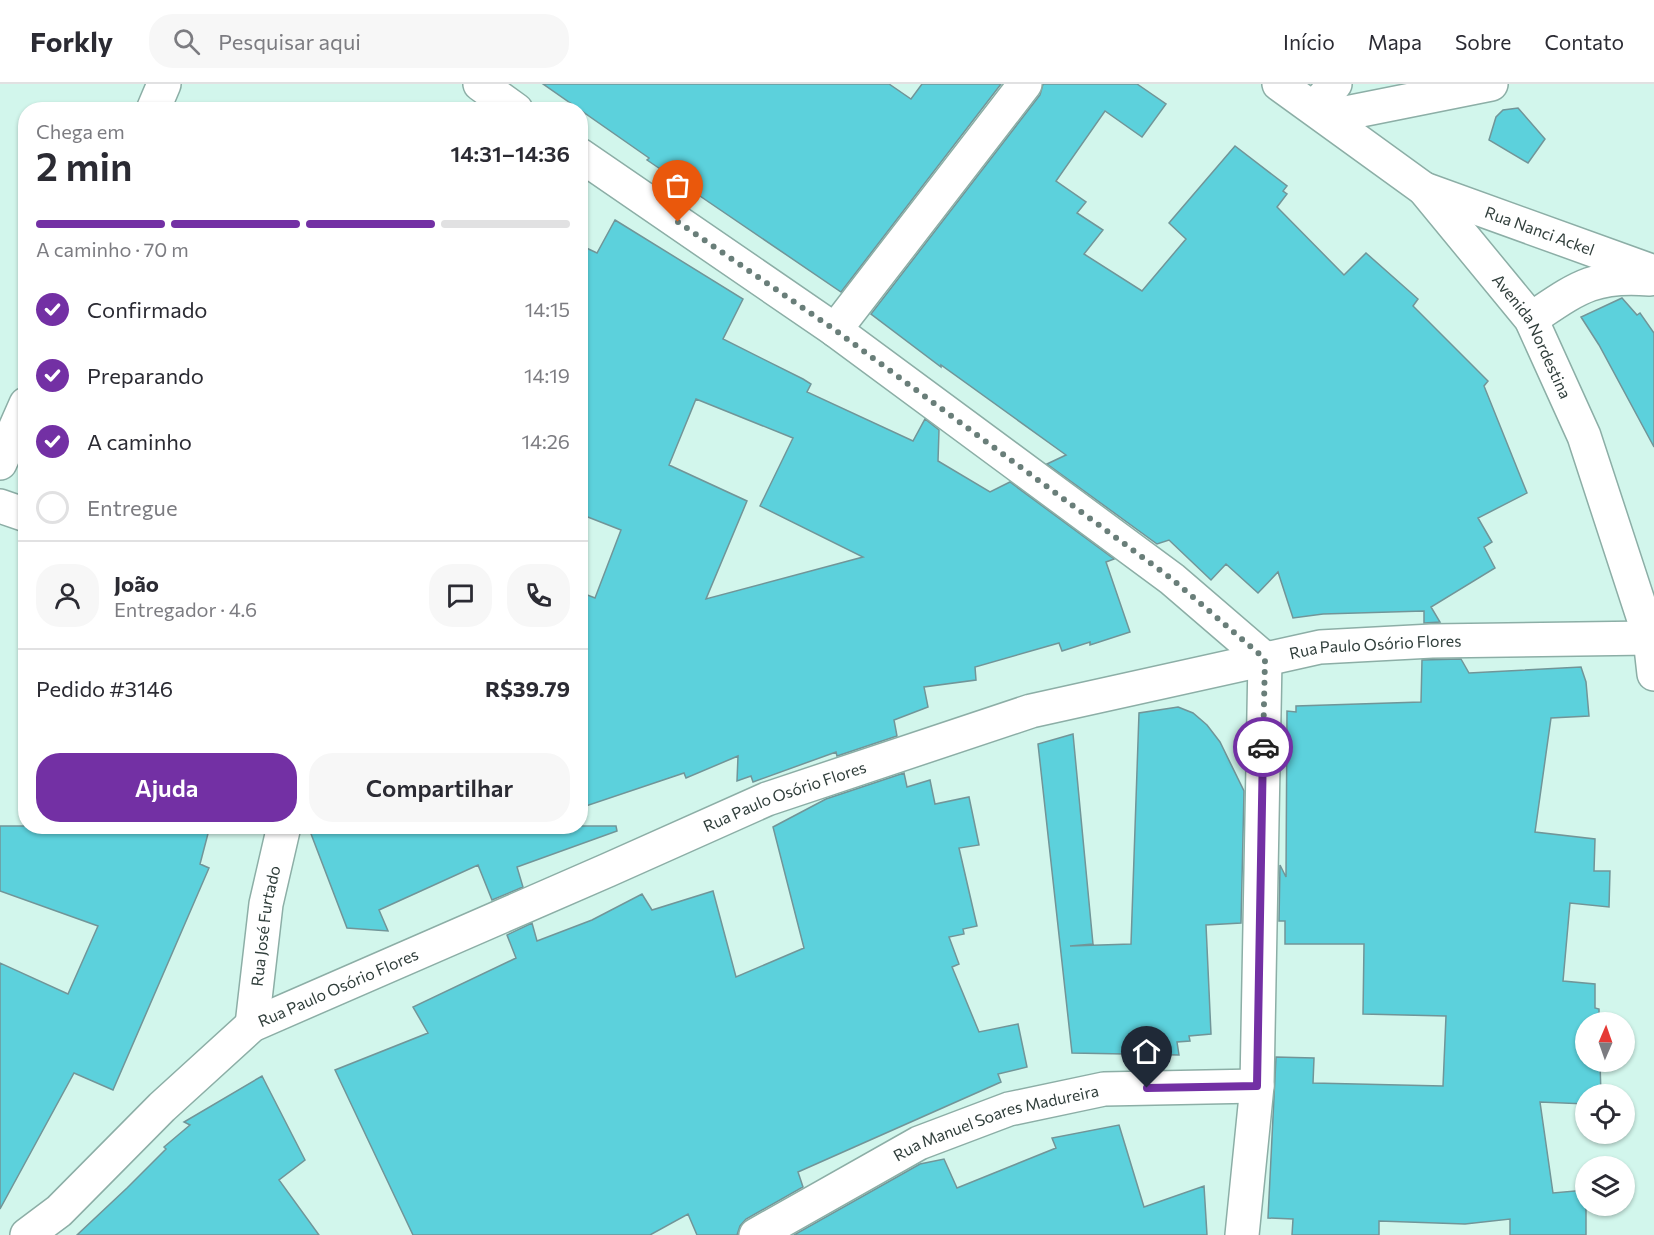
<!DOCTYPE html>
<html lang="pt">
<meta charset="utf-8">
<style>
body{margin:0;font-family:Commissioner,sans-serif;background:#f7f7f7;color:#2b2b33;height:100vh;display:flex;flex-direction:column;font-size:22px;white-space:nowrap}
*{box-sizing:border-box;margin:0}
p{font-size:20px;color:#7c7c81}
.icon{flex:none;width:33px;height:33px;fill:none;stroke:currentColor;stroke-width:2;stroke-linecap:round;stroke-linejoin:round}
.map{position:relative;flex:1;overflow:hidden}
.details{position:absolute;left:18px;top:18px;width:570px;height:732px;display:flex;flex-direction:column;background:#fff;border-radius:24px;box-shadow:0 2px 4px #0004}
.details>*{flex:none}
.needle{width:39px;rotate:2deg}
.tools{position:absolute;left:1575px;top:928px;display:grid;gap:12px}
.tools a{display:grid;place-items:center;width:60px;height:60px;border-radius:50%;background:#fff;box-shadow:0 2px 4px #0004;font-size:30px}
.pin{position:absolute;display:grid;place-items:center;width:51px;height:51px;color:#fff;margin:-62px -26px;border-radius:50% 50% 50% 0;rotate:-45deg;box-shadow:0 0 6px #0007}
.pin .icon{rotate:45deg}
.courier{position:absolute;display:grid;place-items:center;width:60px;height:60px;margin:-30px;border:4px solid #7330a4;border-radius:50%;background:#fff;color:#222;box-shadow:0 2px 8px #0007}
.overview em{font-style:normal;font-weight:600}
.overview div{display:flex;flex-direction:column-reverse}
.overview{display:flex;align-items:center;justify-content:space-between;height:102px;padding:0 18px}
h1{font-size:39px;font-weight:600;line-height:45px}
.bar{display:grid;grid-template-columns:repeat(4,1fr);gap:9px 6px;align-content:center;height:72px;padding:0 18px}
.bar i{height:8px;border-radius:4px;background:#e1e1e2}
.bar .active{background:#7330a4}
.bar p{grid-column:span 4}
.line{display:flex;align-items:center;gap:15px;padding:0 18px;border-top:2px solid #e1e1e2}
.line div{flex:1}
.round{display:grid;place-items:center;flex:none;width:63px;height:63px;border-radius:24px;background:#f7f7f7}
ol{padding:0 18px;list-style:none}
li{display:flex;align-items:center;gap:18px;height:66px}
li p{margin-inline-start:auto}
li .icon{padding:6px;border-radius:50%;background:#7330a4;color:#fff;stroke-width:4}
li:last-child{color:#7c7c81}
li i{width:33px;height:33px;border:3px solid #e1e1e2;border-radius:50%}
.button{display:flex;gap:12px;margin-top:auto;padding:12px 18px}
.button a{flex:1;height:69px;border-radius:24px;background:#7330a4;color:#fff;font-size:24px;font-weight:600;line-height:69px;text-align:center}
.button a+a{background:#f7f7f7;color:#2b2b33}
header{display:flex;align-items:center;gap:36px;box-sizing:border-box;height:84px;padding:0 30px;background:#fff;border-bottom:2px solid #e1e1e2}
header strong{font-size:28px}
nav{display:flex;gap:33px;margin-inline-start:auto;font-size:21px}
.search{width:420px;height:54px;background:#f7f7f7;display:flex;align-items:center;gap:15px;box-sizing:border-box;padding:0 21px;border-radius:24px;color:#7c7c81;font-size:22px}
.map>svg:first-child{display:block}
</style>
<header>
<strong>Forkly</strong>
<div class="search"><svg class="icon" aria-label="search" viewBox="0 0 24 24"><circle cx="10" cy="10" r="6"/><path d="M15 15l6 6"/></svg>Pesquisar aqui</div>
<nav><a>Início</a><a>Mapa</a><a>Sobre</a><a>Contato</a></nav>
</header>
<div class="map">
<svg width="1654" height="1151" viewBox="0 0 1654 1151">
<rect width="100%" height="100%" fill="#d2f6ec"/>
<path fill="#5cd1dc" stroke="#719598" stroke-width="1.5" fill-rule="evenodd" d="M543,0H889L911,15L922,0H1001L841,208L647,76L649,74Z
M1043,0H1137L1166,20L1142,53L1105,27L1056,97L1086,118L1077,129L1103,146L1084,170L1142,207L1186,155L1169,139L1235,62L1287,102L1283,107L1287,110L1277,123L1344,191L1366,169L1418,215L1413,222L1488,297L1484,302L1527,409L1478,434L1492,458L1484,463L1495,484L1431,523L1440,538L1424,539V527L1323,530L1293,534L1278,488L1258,509L1226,480L1211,496L1169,456L1157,460L1047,380L1066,371L941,281V283L871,230L1040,11Z
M1518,24L1545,55L1528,79L1489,56L1496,33L1503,26Z
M615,136L743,215L723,255L803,295L811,300L807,308L913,357L925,335L939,346L938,377L990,408L1010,398L1114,475L1106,478L1130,548L1090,561V558L1062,567L1059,559L975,583L976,596L924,603L928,623L894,636L897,652L837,672L836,668L753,698L751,692L737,697L738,672L686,694L684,689L580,724V508L595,514L621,446L580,430V161L597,169ZM696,315L793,354L760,422L863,473L706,515L747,417L669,381Z
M1622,214L1637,231L1640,229L1654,249V363L1599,261L1581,233Z
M1461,575L1469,589L1581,583L1586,598L1589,632L1551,634L1535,748L1595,755L1594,787H1610L1609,823L1570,819L1563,897L1595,900V924L1599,925V939H1586V978H1600L1601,1011H1586V1020L1540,1018L1553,1109L1586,1106V1151H1510V1135L1465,1140L1379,1137V1151H1292L1293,1135L1268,1134L1276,973L1314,974L1313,999L1443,1002L1446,932L1363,930L1364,860H1285V837H1279L1280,781L1286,793L1287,627L1296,628V622L1421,618L1422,576Z
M1178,623L1193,629L1207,641L1220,658L1244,707L1241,839L1206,841L1211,950L1189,952L1190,957L1177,958L1179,971L1072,969L1038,660L1073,650L1093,860L1070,862L1131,860L1139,629Z
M904,689L907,703L930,696L935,720L969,713L979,761L959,764L977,842L963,845L964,850L949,853L959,880L952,883L979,948L1018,940L1027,983L998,990L1001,998L798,1088L803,1103L746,1135L740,1142L737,1151H697L688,1130L650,1151H413L335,986L428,949L413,923L516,874L507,851L532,839L537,857L592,836L642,810L652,826L713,807L736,893L804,864L773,743L826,715Z
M0,742H210L200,780L209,784L113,1006L74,989L0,1125V879L68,910L98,842L0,807Z
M308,742H616L617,747L517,783L523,803L492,816L478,781L379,826L388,847L347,844Z
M262,992L305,1076L279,1096L319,1151H77L127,1104L166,1065L164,1063L190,1041L184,1038Z
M1119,1041L1144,1123L1204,1102L1207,1151H794L920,1080L944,1075L957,1104L1056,1064L1052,1054Z"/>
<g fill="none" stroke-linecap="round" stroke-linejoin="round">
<g stroke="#8caea6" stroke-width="36">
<g id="minor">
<path d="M480,0L516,26"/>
<path d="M1314,24L1335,0"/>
<path d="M153,26L164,0"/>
<path d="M1326,33L1491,0"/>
<path d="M580,71L835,246L1172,495L1265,575L1257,1002L1242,1151"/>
<path id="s1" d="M1424,105L1654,188"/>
<path d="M1531,235C1576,205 1593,190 1650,195"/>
<path d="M835,246L1025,0"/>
<path d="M0,379L26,320"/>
<path d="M0,422L26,431"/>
<path id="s2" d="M252,941L266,820L284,742"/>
<path id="s3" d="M27,1151L59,1127L162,1023L252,941L608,786L767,715L1031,627L1320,563L1432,557L1650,554"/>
<path id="s4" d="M756,1151L919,1059L1009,1025L1104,1005L1257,1002"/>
</g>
</g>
<g stroke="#8caea6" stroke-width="36">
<g id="major">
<path id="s5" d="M1279,0L1424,105L1531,235L1584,352L1650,554L1654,590"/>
</g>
</g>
<use href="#minor" stroke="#fff" stroke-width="33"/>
<use href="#major" stroke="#fff" stroke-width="33"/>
</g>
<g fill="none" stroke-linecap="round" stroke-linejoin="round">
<path stroke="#697e79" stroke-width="6" stroke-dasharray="0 10.8" d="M678,138L835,246L1172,495L1265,575L1263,663"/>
<path stroke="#7330a4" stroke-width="8" d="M1147,1004L1257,1002L1263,663"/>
</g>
<g text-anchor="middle" stroke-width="5" stroke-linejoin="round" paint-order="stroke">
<g font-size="16" fill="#303e3b" stroke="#d2f6ec">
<text dy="6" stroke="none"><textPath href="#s1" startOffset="123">Rua Nanci Ackel</textPath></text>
<text dy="6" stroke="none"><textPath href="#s5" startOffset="363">Avenida Nordestina</textPath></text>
<text dy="6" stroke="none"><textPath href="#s3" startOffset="1500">Rua Paulo Osório Flores</textPath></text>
<text dy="6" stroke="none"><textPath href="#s3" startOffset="888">Rua Paulo Osório Flores</textPath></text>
<text dy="6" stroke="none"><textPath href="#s2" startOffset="100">Rua José Furtado</textPath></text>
<text dy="6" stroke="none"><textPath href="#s3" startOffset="402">Rua Paulo Osório Flores</textPath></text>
<text dy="6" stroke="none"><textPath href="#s4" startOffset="267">Rua Manuel Soares Madureira</textPath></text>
</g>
</g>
</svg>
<div class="tools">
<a><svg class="needle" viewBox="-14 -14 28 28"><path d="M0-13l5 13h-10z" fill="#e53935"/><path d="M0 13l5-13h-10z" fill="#7c7c81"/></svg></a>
<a><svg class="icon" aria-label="locate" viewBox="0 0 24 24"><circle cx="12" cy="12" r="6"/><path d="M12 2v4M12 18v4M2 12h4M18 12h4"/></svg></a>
<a><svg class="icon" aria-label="layers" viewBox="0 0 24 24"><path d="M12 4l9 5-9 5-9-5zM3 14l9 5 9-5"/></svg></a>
</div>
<div class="pin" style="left:678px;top:138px;background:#ea580c"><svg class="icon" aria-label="bag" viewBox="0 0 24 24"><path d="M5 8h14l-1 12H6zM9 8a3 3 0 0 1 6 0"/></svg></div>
<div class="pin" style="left:1147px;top:1004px;background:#1f2937"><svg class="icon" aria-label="home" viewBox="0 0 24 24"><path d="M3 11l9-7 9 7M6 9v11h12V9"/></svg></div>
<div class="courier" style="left:1263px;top:663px"><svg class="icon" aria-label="car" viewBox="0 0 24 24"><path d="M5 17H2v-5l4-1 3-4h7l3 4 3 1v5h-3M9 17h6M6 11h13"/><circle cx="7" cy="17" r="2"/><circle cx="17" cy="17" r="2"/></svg></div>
<section class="details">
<div class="overview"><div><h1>2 min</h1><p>Chega em</p></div><em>14:31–14:36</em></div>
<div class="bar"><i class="active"></i><i class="active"></i><i class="active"></i><i></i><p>A caminho · 70 m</p></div>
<ol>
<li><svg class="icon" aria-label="check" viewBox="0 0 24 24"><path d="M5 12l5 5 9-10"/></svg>Confirmado<p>14:15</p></li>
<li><svg class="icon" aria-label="check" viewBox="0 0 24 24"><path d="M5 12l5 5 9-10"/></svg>Preparando<p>14:19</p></li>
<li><svg class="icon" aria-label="check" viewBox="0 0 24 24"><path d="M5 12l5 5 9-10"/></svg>A caminho<p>14:26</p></li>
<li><i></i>Entregue</li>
</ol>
<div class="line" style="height:108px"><a class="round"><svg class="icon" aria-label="person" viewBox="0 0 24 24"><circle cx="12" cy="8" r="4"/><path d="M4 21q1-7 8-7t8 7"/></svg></a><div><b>João</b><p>Entregador · 4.6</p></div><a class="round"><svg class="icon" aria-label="chat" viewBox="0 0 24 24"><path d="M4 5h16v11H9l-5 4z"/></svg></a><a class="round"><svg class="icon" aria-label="phone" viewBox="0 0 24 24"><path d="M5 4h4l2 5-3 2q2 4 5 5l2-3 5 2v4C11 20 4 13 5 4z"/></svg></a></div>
<div class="line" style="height:78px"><div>Pedido #3146</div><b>R$39.79</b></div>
<div class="button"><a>Ajuda</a><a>Compartilhar</a></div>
</section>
</div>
